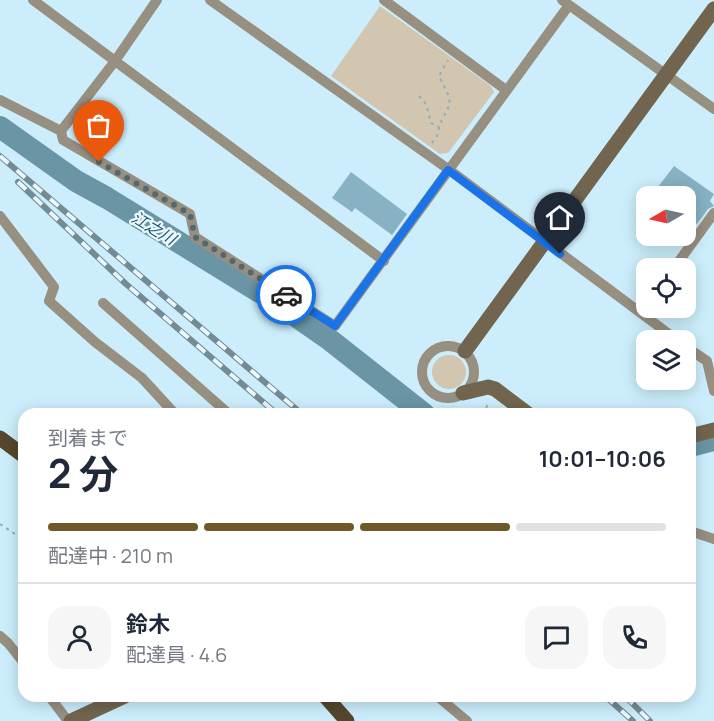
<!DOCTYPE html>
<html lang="ja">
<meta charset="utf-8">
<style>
body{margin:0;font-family:Manrope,"Noto Sans JP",sans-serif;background:#f6f6f7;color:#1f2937;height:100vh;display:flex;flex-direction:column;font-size:22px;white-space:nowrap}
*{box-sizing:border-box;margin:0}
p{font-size:20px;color:#747a83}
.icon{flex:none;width:33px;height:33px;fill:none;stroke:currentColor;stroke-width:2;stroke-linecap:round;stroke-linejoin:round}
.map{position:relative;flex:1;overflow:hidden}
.panel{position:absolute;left:18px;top:408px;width:678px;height:294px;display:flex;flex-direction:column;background:#fff;border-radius:18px;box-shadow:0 3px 15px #0003}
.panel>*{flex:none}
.needle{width:39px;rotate:261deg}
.buttons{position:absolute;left:636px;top:186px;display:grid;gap:12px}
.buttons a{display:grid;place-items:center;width:60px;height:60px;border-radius:12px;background:#fff;box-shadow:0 3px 15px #0003;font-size:30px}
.pin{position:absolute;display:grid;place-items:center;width:51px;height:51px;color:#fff;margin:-62px -26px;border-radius:50% 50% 50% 0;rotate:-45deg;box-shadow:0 0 6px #0007}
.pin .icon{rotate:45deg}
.courier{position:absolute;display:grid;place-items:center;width:60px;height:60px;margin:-30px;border:4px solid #1a73e8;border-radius:50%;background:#fff;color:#222;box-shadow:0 2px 8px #0007}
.overview em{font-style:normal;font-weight:700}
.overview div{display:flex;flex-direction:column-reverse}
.overview{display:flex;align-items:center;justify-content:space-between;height:102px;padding:0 30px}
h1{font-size:39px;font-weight:700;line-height:45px}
.bar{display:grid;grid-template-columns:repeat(4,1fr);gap:9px 6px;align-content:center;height:72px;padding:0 30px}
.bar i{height:8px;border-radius:4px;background:#e0e1e3}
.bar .selected{background:#705829}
.bar p{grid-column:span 4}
.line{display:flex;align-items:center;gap:15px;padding:0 30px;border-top:2px solid #e0e1e3}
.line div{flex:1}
.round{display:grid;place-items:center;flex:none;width:63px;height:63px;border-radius:18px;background:#f6f6f7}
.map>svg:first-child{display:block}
</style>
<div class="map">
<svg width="714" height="721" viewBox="0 0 714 721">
<rect width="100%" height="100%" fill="#cceefc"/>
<path fill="#d2c6b1" d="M380,6L491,86L494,92L448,153L440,154L331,76Z
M432 372a17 17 0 1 1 34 0a17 17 0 1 1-34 0Z"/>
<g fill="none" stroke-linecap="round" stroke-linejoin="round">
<path stroke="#6a95a5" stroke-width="22" d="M0,127L76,181L107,198L271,299L330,340L424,414
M690,446L714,440"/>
</g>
<path fill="#87b2c3" d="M674,166L714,194L710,201L714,206L708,209L697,224L693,221L686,229V196H651Z
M351,172L407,214L392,235L355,208L352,212L332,198Z"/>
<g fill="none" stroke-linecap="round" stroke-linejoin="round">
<path stroke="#92adb9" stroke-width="2" stroke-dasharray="3 4.5" stroke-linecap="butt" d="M419,96L426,104L431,123L439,127
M432,143L437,136L440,124L450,104L448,94L439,76L448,60
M482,414L489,403
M0,524L24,540"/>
<path stroke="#978f80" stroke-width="10" d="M33,0L384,261
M210,0L448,169L677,340
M384,0L506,90
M562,0L714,109
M0,100L61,131L63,140L190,214L195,237L335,326L569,5
M61,131L115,61L157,0
M0,216L54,287L49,301L95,342L142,378L175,414
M674,268L714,213
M103,303L229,414
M422 372a26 26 0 1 1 52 0a26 26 0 1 1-52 0Z
M686,347L707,361L714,391
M690,531L714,539
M0,636L8,643L24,663
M49,696L68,721
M437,696L467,721"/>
<path stroke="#71654f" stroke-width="15" d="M465,351L714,9
M463,393L488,387L495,389L528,414
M690,436L714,430
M71,721L125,696"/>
<path stroke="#55472d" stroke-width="15" d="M0,438L24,456
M325,696L347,721"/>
<g stroke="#738b95" stroke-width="6">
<path id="rail" d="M0,156L302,414
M18,182L126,284L277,414
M605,696L633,721
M625,696L650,721"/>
</g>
<use href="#rail" stroke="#eaf8fd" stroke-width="4" stroke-dasharray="11" stroke-linecap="butt"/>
</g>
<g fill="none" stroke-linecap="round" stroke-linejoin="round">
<path stroke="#546870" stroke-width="6" stroke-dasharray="0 10.8" d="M99,162L190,214L195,237L286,295"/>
<path stroke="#1a73e8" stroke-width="8" d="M286,295L335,326L448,170L560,254"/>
</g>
<g text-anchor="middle" stroke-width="4.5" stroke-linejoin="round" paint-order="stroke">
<g font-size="16" font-style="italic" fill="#1f586b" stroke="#eaf8fd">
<text transform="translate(154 228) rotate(31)" y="6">江之川</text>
</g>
</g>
</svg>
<div class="buttons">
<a><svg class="needle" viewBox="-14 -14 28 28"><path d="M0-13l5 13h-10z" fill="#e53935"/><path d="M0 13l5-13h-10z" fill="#747a83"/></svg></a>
<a><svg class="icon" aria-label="locate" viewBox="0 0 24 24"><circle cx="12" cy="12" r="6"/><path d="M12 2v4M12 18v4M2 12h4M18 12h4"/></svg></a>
<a><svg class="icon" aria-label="layers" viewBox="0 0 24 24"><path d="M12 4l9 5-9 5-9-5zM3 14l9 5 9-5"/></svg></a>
</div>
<div class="pin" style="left:99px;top:162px;background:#ea580c"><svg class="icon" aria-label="bag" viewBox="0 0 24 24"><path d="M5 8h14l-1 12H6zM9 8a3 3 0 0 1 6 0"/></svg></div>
<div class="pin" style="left:560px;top:254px;background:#1f2937"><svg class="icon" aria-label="home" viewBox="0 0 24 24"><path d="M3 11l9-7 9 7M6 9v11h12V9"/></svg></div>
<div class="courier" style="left:286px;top:295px"><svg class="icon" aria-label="car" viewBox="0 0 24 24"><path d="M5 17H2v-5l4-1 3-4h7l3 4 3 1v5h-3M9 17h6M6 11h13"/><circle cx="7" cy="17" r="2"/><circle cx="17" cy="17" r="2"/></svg></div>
<section class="panel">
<div class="overview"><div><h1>2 分</h1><p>到着まで</p></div><em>10:01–10:06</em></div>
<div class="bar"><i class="selected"></i><i class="selected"></i><i class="selected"></i><i></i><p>配達中 · 210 m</p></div>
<div class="line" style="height:108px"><a class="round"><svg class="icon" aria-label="person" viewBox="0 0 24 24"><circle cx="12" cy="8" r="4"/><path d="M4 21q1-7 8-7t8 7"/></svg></a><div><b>鈴木</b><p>配達員 · 4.6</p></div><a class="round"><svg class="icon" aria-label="chat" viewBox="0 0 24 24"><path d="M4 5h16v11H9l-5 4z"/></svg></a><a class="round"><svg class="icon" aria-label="phone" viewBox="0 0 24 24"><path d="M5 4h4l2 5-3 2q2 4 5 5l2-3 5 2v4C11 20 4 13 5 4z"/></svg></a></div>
</section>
</div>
